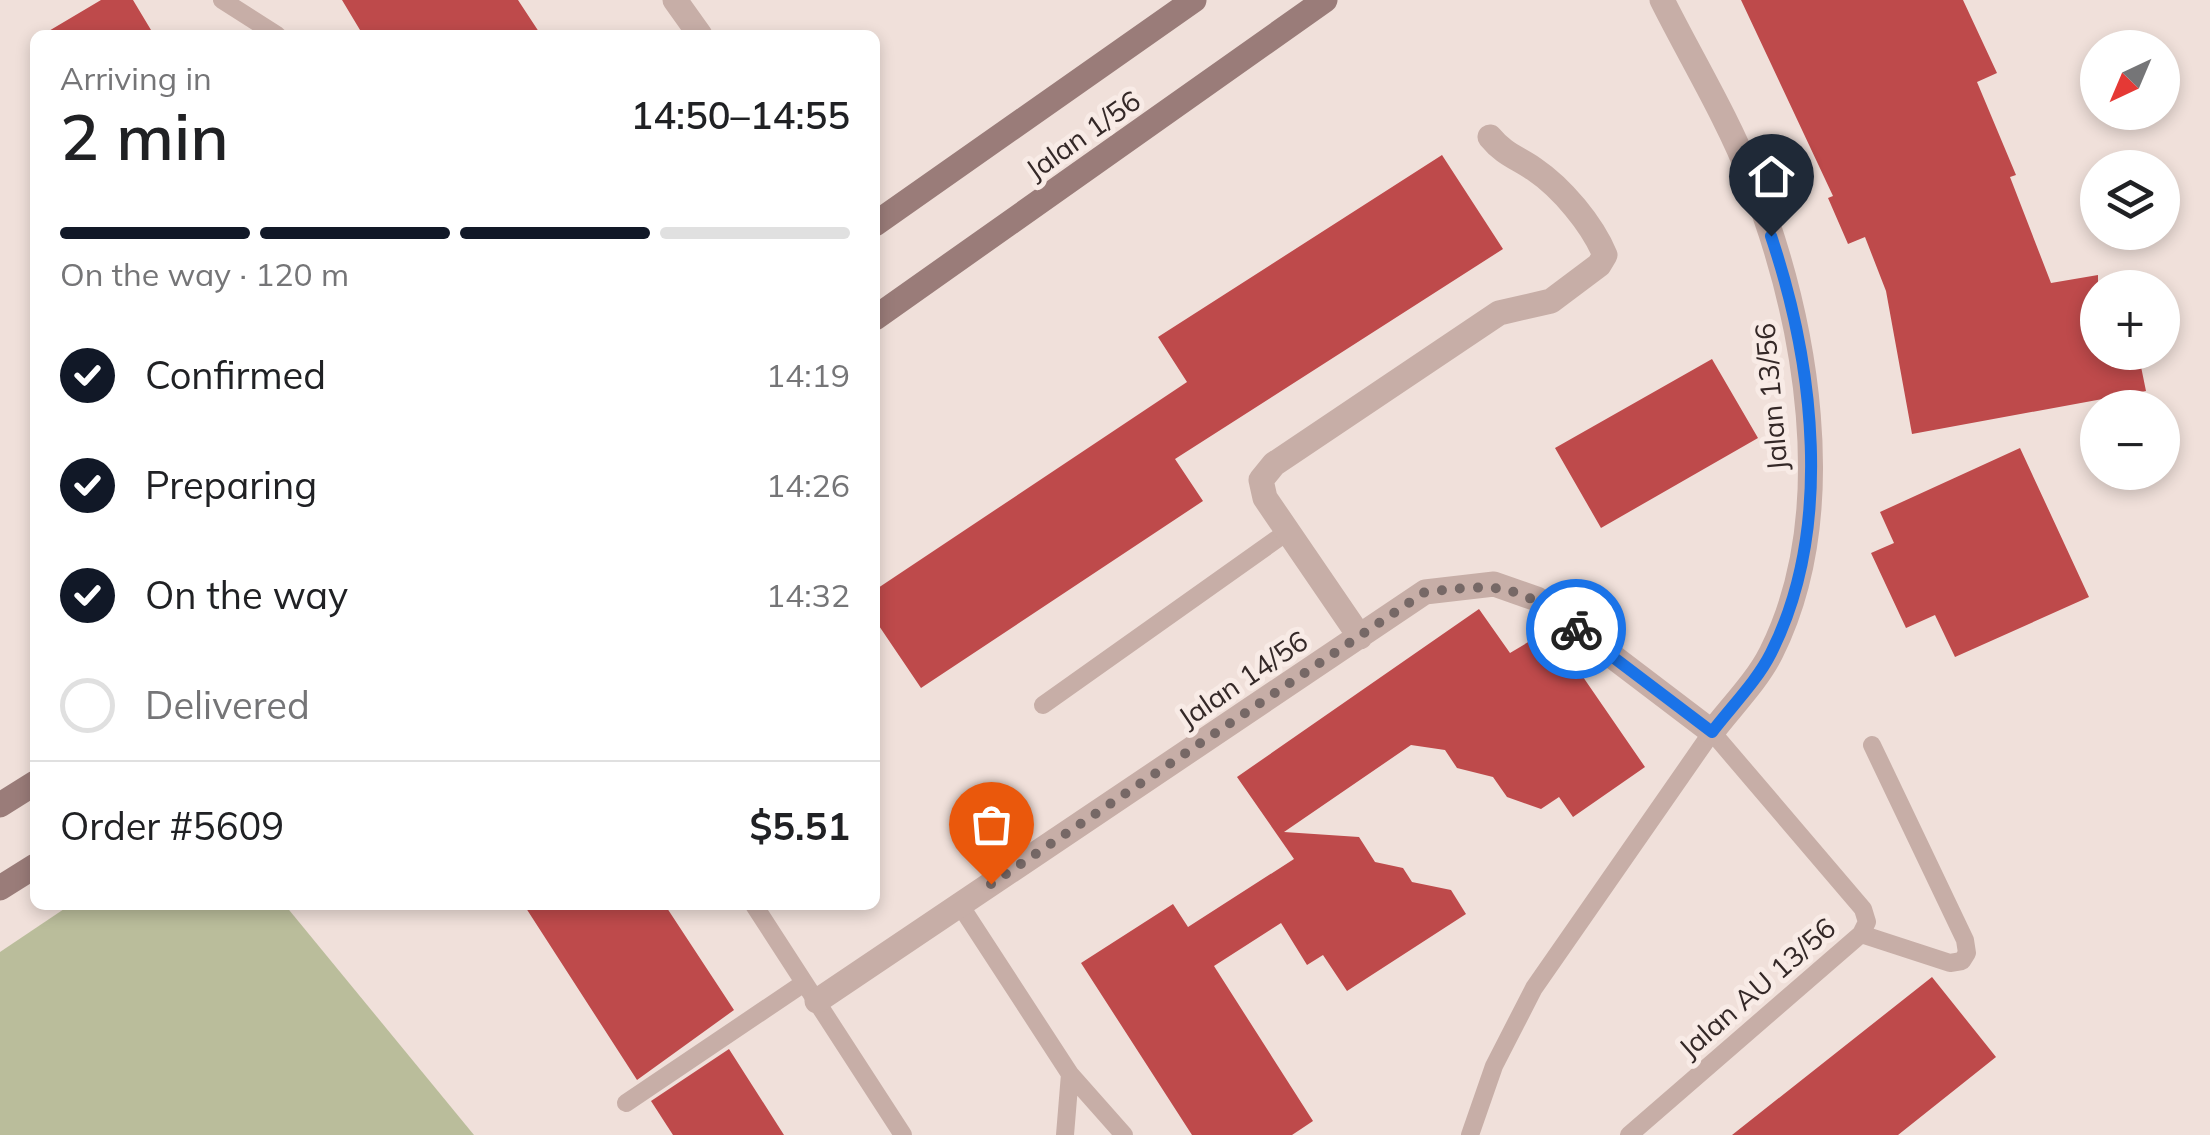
<!DOCTYPE html>
<meta charset="utf-8">
<style>
body{margin:0;font-family:Mulish,sans-serif;background:#f6f6f6;color:#202124;height:100vh;display:flex;flex-direction:column;font-size:38px;white-space:nowrap}
*{box-sizing:border-box;margin:0}
p{font-size:32px;color:#757577}
.icon{flex:none;width:55px;height:55px;fill:none;stroke:currentColor;stroke-width:2;stroke-linecap:round;stroke-linejoin:round}
.map{position:relative;flex:1;overflow:hidden}
.side{position:absolute;left:30px;top:30px;width:850px;height:880px;display:flex;flex-direction:column;background:#fff;border-radius:15px;box-shadow:0 5px 15px #0003}
.side>*{flex:none}
.needle{width:65px;rotate:224deg}
.controls{position:absolute;left:2080px;top:30px;display:grid;gap:20px}
.controls a{display:grid;place-items:center;width:100px;height:100px;border-radius:50%;background:#fff;box-shadow:0 5px 15px #0003;font-size:50px}
.pin{position:absolute;display:grid;place-items:center;width:85px;height:85px;color:#fff;margin:-102px -42px;border-radius:50% 50% 50% 0;rotate:-45deg;box-shadow:0 0 10px #0007}
.pin .icon{rotate:45deg}
.courier{position:absolute;display:grid;place-items:center;width:100px;height:100px;margin:-50px;border:8px solid #1a73e8;border-radius:50%;background:#fff;color:#222;box-shadow:0 2px 12px #0007}
.summary em{font-style:normal;font-weight:600}
.summary div{display:flex;flex-direction:column-reverse}
.summary{display:flex;align-items:center;justify-content:space-between;height:170px;padding:0 30px}
h1{font-size:65px;font-weight:600;line-height:75px}
.bar{display:grid;grid-template-columns:repeat(4,1fr);gap:15px 10px;align-content:center;height:120px;padding:0 30px}
.bar i{height:12px;border-radius:8px;background:#e0e0e0}
.bar .current{background:#111827}
.bar p{grid-column:span 4}
.line{display:flex;align-items:center;gap:25px;padding:0 30px;border-top:2px solid #e0e0e0}
.line div{flex:1}
ol{padding:0 30px;list-style:none}
li{display:flex;align-items:center;gap:30px;height:110px}
li p{margin-inline-start:auto}
li .icon{padding:10px;border-radius:50%;background:#111827;color:#fff;stroke-width:4}
li:last-child{color:#757577}
li i{width:55px;height:55px;border:5px solid #e0e0e0;border-radius:50%}
.map>svg:first-child{display:block}
</style>
<div class="map">
<svg width="2210" height="1135" viewBox="0 0 2210 1135">
<rect width="100%" height="100%" fill="#f0e0da"/>
<path fill="#babd9b" d="M70,905H285L474,1135H0V952Z"/>
<path fill="#be4a4b" d="M101,0H133L154,35H42Z
M342,0H518L541,35H363Z
M1741,0H1963L1997,73L1977,82L2016,175L2010,177L2051,283L2098,275V352H2138L2146,391L1912,434L1886,291L1865,237L1848,244L1828,198L1833,196Z
M1442,155L1503,249L1175,459L1203,501L921,688L875,620V590L1187,382L1158,337Z
M1712,359L1758,438L1601,528L1555,448Z
M2020,448L2089,597L1955,657L1935,615L1906,628L1871,553L1894,543L1880,512Z
M1479,609L1510,653L1550,629L1645,767L1573,817L1559,797L1541,809L1507,797L1493,777L1457,768L1445,750L1411,745L1284,832L1359,837L1375,862L1403,868L1412,882L1451,890L1466,914L1347,991L1323,955L1307,965L1281,923L1214,966L1313,1121L1292,1135H1192L1081,963L1173,904L1188,927L1294,859L1237,777Z
M524,905H665L734,1010L637,1080Z
M1932,977L1996,1057L1898,1135H1732Z
M729,1049L784,1135H673L651,1101Z"/>
<g fill="none" stroke-linecap="round" stroke-linejoin="round">
<path stroke="#c7aea7" stroke-width="18" d="M222,0L277,35
M1043,705L1287,532
M754,905L903,1135
M960,905L1070,1074L1065,1135
M1861,934L1950,963L1962,961L1967,953L1965,940L1872,745
M1070,1074L1124,1135
M626,1103L804,983
M1470,1135L1494,1066L1534,988L1712,732L1863,909L1867,922L1861,934L1629,1135"/>
<path stroke="#c7aea7" stroke-width="25" d="M675,0L700,35
M1360,637L1265,498L1261,480L1274,464L1499,313L1551,301L1599,265L1605,255C1592,224 1562,188 1534,169C1516,157 1504,154 1490,137
M817,1001L1425,592L1494,584L1537,599L1712,732C1731,707 1757,681 1771,653C1842,511 1806,318 1751,178C1727,117 1691,58 1662,0"/>
<path stroke="#9a7c79" stroke-width="25" d="M875,224L1194,0
M875,318L1325,0
M0,805L35,783
M0,888L35,866"/>
</g>
<g fill="none" stroke-linecap="round" stroke-linejoin="round">
<path stroke="#766866" stroke-width="10" stroke-dasharray="0 18" d="M991,884L1425,592C1499,584 1516,582 1576,629"/>
<path stroke="#1a73e8" stroke-width="12" d="M1576,629L1712,732C1731,707 1757,681 1771,653C1834,528 1814,364 1771,236"/>
</g>
<g text-anchor="middle" stroke-width="10" stroke-linejoin="round" paint-order="stroke">
<g font-size="28" fill="#342827" stroke="#f8ebe6">
<text transform="translate(1083 135) rotate(-35)" y="10">Jalan 1/56</text>
<text transform="translate(1771 397) rotate(-95)" y="10">Jalan 13/56</text>
<text transform="translate(1243 679) rotate(-34)" y="10">Jalan 14/56</text>
<text transform="translate(1757 988) rotate(-41)" y="10">Jalan AU 13/56</text>
</g>
</g>
</svg>
<div class="controls">
<a><svg class="needle" viewBox="-14 -14 28 28"><path d="M0-13l5 13h-10z" fill="#e53935"/><path d="M0 13l5-13h-10z" fill="#757577"/></svg></a>
<a><svg class="icon" aria-label="layers" viewBox="0 0 24 24"><path d="M12 4l9 5-9 5-9-5zM3 14l9 5 9-5"/></svg></a>
<a>+</a>
<a>−</a>
</div>
<div class="pin" style="left:991px;top:884px;background:#ea580c"><svg class="icon" aria-label="bag" viewBox="0 0 24 24"><path d="M5 8h14l-1 12H6zM9 8a3 3 0 0 1 6 0"/></svg></div>
<div class="pin" style="left:1771px;top:236px;background:#1f2937"><svg class="icon" aria-label="home" viewBox="0 0 24 24"><path d="M3 11l9-7 9 7M6 9v11h12V9"/></svg></div>
<div class="courier" style="left:1576px;top:629px"><svg class="icon" aria-label="bike" viewBox="0 0 24 24"><circle cx="6" cy="16" r="4"/><circle cx="18" cy="16" r="4"/><path d="M6 16l4-8h5l3 8M10 8l3 8H6M13 5h3"/></svg></div>
<section class="side">
<div class="summary"><div><h1>2 min</h1><p>Arriving in</p></div><em>14:50–14:55</em></div>
<div class="bar"><i class="current"></i><i class="current"></i><i class="current"></i><i></i><p>On the way · 120 m</p></div>
<ol>
<li><svg class="icon" aria-label="check" viewBox="0 0 24 24"><path d="M5 12l5 5 9-10"/></svg>Confirmed<p>14:19</p></li>
<li><svg class="icon" aria-label="check" viewBox="0 0 24 24"><path d="M5 12l5 5 9-10"/></svg>Preparing<p>14:26</p></li>
<li><svg class="icon" aria-label="check" viewBox="0 0 24 24"><path d="M5 12l5 5 9-10"/></svg>On the way<p>14:32</p></li>
<li><i></i>Delivered</li>
</ol>
<div class="line" style="height:130px"><div>Order #5609</div><b>$5.51</b></div>
</section>
</div>
